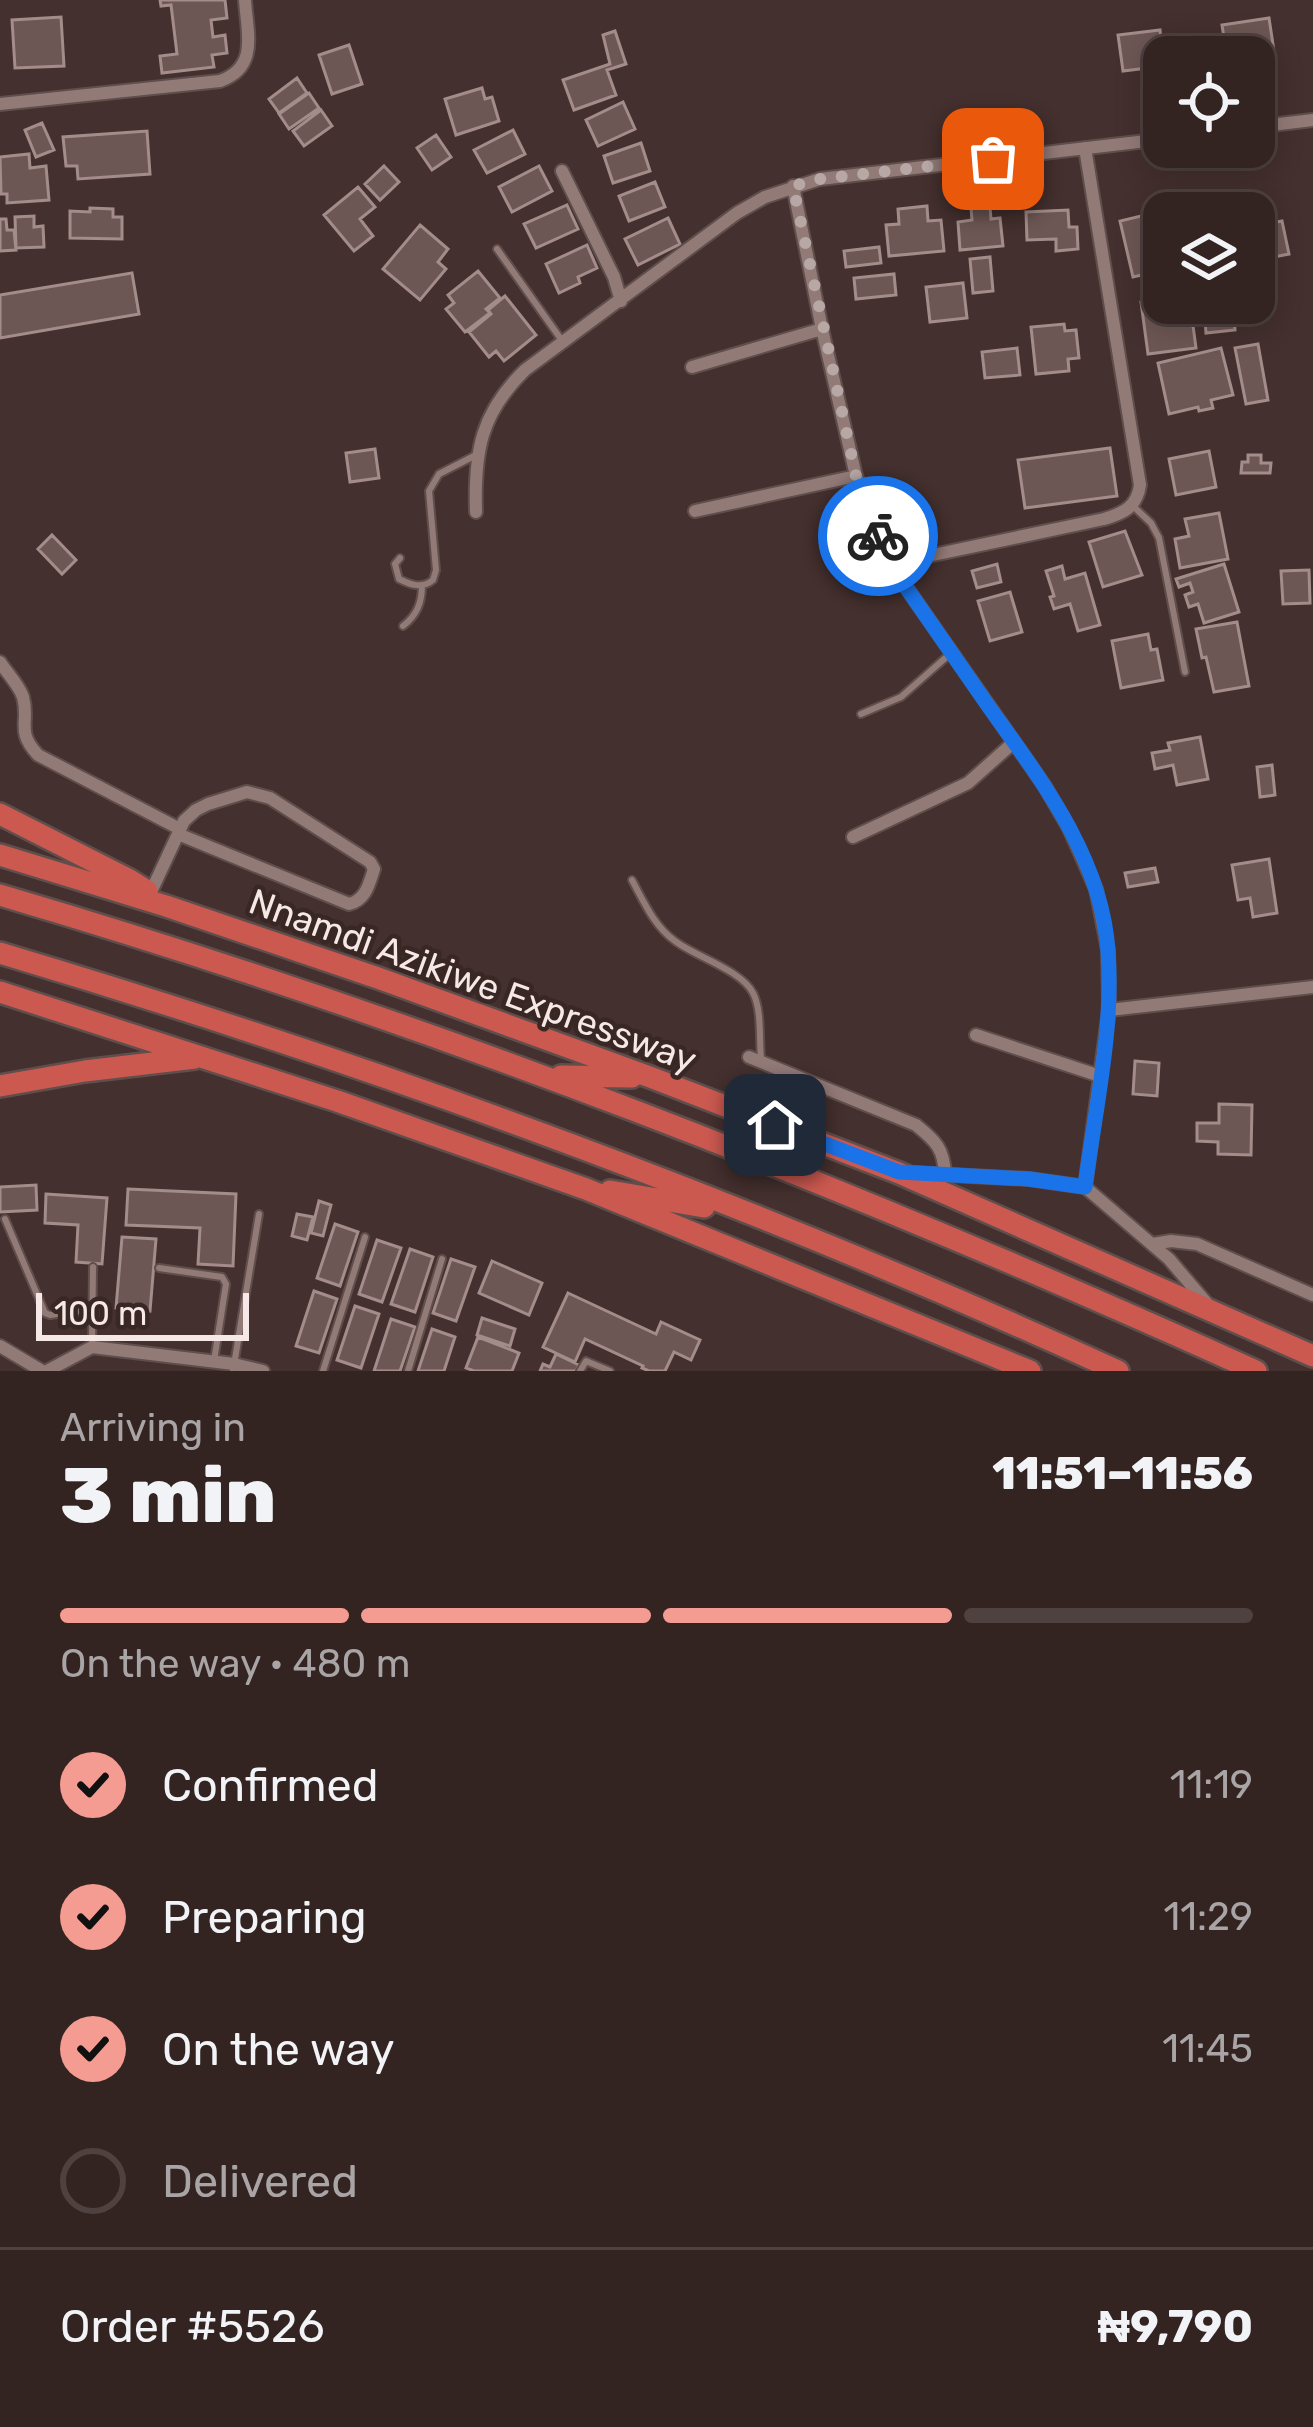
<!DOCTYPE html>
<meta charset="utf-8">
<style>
body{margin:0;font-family:Rubik,sans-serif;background:#3e302f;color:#f1f3f6;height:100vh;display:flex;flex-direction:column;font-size:45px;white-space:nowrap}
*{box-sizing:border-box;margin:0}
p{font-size:39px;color:#a9a4a5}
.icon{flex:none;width:66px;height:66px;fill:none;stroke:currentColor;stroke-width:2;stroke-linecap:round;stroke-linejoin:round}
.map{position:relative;height:1371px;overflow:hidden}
.details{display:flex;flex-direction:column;background:#332422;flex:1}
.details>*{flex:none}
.controls{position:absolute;left:1143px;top:36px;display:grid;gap:24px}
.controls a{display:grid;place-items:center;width:132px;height:132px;border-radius:24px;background:#332422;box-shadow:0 6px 30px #0003,0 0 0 3px #4e4140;font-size:60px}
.scale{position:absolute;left:36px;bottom:30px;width:213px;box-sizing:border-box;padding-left:12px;border:6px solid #f5e8e6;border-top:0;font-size:33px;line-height:42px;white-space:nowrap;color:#f5e8e6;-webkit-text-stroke:9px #392724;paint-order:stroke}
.pin{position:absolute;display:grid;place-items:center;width:102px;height:102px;color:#fff;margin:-51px;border-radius:24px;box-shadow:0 6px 18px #0006}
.courier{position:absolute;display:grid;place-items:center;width:120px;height:120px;margin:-60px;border:9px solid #1a73e8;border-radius:50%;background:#fff;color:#222;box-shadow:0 3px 15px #0007}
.head em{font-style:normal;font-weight:800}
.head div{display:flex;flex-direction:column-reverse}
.head{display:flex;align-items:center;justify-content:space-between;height:204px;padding:0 60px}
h1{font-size:78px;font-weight:800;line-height:90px}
.bar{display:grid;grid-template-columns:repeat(4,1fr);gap:18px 12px;align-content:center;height:144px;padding:0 60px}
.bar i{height:15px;border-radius:9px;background:#4e4140}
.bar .on{background:#f59c92}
.bar p{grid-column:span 4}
.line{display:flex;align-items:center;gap:30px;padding:0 60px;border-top:3px solid #4e4140}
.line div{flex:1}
ol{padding:0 60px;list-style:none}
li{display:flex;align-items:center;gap:36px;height:132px}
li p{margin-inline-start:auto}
li .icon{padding:12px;border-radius:50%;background:#f59c92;color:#111;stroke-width:4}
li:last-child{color:#a9a4a5}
li i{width:66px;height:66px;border:6px solid #4e4140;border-radius:50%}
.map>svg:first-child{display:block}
</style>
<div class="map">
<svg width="1313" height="1371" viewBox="0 0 1313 1371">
<rect width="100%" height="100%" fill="#44302e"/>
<path fill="#6d5754" stroke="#a38c89" stroke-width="3" d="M160,0H225L227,18L211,20L213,37L225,35L227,53L212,55L214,67L162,73L160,56L177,54L171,5L161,6Z
M61,17L64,66L15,68L12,20Z
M1269,18L1274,51L1227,57L1222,25Z
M1160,30L1164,66L1123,71L1118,35Z
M615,31L626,64L607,70L616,95L574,110L563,80L610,64L603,35Z
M349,45L362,84L332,94L319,55Z
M297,78L307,93L279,113L269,99Z
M482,88L485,99L492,97L499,121L456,135L445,99Z
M309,93L319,108L289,129L279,114Z
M623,102L635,129L598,146L586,120Z
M321,110L332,126L304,146L293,131Z
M42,123L54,150L36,157L25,130Z
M513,130L525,154L487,173L474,150Z
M147,131L150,174L78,179L77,166H66L63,137Z
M436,135L451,157L432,170L417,148Z
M641,143L650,171L613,183L604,156Z
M29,154L30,168L46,166L49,200L7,203V194H1L0,157Z
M384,166L399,182L380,200L365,184Z
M539,166L552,191L512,212L499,187Z
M655,182L665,207L629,221L619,196Z
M358,187L375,207L360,219L373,236L354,251L324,215Z
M567,205L578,229L536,248L524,224Z
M927,206L928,221L941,220L944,251L889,256L886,225L899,224L898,209Z
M990,207L991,219L1000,218L1003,246L960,250L958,222L972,220L971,208Z
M90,208L113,209V217H122V239L70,238V211L90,212Z
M1170,209L1171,213H1164V270L1133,277L1120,221Z
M1068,210L1069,227H1077L1078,249L1056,251V239L1027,240L1026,212Z
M34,216V227L43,226L44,247L16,248L15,217Z
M668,218L680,244L638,265L625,239Z
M0,219H6L7,230H14L16,250L0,251Z
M1282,221L1289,254L1259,260L1254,226Z
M420,225L448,249L438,262L446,269L420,300L383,269Z
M587,245L597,268L578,277L580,283L559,293L546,264Z
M879,247L881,263L846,267L844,251Z
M990,257L993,291L973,293L970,259Z
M478,271L500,298L486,309L490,313L465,332L446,309L454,303L448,295Z
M132,273L139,314L0,338V295Z
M894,274L896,295L856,299L854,278Z
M963,283L967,318L930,322L926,287Z
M505,296L536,335L504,361L496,351L489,357L469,332L491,314L488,310Z
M1164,299V303H1190L1196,348L1148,354L1141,302Z
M1233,303L1235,330L1206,333L1204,306Z
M1064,324L1065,331L1076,330L1079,358L1068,359L1069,371L1036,374L1031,327Z
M1258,344L1268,400L1246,404L1235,348Z
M1017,348L1020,375L985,378L982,352Z
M1221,348L1233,395L1211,400L1213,408L1199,411L1198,407L1169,414L1158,363Z
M1110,448L1117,496L1025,508L1018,460Z
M375,449L379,478L350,482L346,453Z
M1209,451L1216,487L1176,495L1169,459Z
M1248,455H1261V463H1271L1270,473H1241L1242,462H1248Z
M1219,513L1228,559L1180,568L1175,539L1189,536L1185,519Z
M1125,531L1142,575L1103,587L1089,542Z
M52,535L76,560L62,574L38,549Z
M997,564L1001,582L977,588L972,571Z
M1224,564L1239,612L1204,623L1198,604L1189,607L1185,595L1193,592L1190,583L1179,587L1176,579Z
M1062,566L1065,579L1085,573L1100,625L1078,631L1070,604L1054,609L1050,597L1054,596L1046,571Z
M1309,570L1310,603L1283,604L1281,571Z
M1010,592L1022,632L990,641L978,601Z
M1237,622L1249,686L1214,692L1206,657L1202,658L1196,629Z
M1148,634L1151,650L1157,649L1163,680L1121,688L1112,641Z
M1200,737L1208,779L1177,785L1173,765L1155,769L1152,753L1170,750L1168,743Z
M1272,765L1275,795L1260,797L1257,767Z
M1269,859L1277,913L1253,917L1250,898L1238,900L1232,865Z
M1155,868L1158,882L1128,887L1125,873Z
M1135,1061L1159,1063L1157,1096L1133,1094Z
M1219,1104L1252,1105L1251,1155L1218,1154V1142L1197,1141V1123H1219Z
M36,1185L37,1210L0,1212V1187Z
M128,1189L236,1194L233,1266L198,1264L200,1228L126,1225Z
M46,1194L107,1198L102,1264L76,1262L78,1225L45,1223Z
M319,1201L331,1205L323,1236L311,1233Z
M297,1214L313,1217L307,1240L292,1236Z
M335,1224L358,1232L340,1286L317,1278Z
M122,1237L156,1239L150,1311L116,1308Z
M377,1240L401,1248L382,1302L359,1294Z
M410,1249L433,1257L415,1312L391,1304Z
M451,1259L475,1267L456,1321L433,1313Z
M492,1261L542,1283L529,1315L479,1293Z
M314,1291L337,1299L319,1353L296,1346Z
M568,1293L656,1334L661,1322L700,1340L691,1360L674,1352L665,1371H649L642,1368L643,1366L585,1339L575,1362L543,1347Z
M355,1306L379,1314L361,1368L337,1360Z
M482,1318L515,1329L510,1346L477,1335Z
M391,1319L415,1327L400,1371H374Z
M432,1329L455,1337L444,1371H418Z
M478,1337L519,1353L512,1371H474L466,1368Z
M556,1354L579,1365L576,1371H540L543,1364L550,1367Z"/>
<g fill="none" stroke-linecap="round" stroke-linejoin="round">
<g stroke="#5f4e4c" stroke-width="10">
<path id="lane" d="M497,249L563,342
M1133,506L1151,523L1159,538L1185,672
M400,558L395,564L399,579C411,585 422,589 433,580L436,570L429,491L439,474L476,455
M403,626C417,615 422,603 422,585
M861,714L901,697L951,653
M632,880C644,902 654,926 675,941C696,957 741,970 753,993C762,1010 759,1039 761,1058
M5,1219L45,1313L50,1315L92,1309
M159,1268L222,1277L226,1284L214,1361
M92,1347L93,1267
M233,1371L259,1214
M323,1371L365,1237
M408,1371L442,1259
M580,1371L586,1361L610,1371"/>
</g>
<g stroke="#5f4e4c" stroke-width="16">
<path id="street" d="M0,104L220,81C259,67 247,33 245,0
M1254,127L1313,120
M562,171L614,277L621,301
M793,186L822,329L856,476L890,564L1044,785L1069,828L1096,889L1108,950L1109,1010L1085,1187
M692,367L822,329
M695,511L856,476
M476,512C474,451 481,413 525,370L737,213L765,197L820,179L1164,139
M890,564L1104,519C1124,513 1137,507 1140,485L1085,148
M0,662C7,673 19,685 23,697C30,723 15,730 38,755L180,829
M853,837L968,783L1014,742
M150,894L184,821L196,810L208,804L247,792L270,798L370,862L374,869C369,884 366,900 349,904L178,834
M1109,1010L1313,987
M976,1035L1100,1076
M749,1057L916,1125C936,1141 944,1149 945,1175
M913,1173L1029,1179L1085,1187L1169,1259L1209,1306
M1153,1244L1171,1241L1197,1244L1313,1295
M0,1346L42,1371
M47,1371L92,1347L234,1364L263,1371"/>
</g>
<g stroke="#5f4e4c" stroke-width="26">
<path id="highway" d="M0,814L128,879L147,891
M0,855L166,906L378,978L650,1077L899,1173L1313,1356
M0,895C431,1022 847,1186 1256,1371
M0,953C381,1067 756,1205 1118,1371
M0,992L337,1101L586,1189L1030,1371
M561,1076L632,1077
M0,1086L85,1071L195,1058
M610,1191L704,1207"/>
</g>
<use href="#lane" stroke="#927a77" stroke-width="6"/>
<use href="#street" stroke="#927a77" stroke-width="12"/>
<use href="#highway" stroke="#cb5950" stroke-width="21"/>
</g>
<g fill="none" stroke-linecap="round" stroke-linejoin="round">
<path stroke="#b7a8a6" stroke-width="12" stroke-dasharray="0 21.6" d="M878,536L856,476L793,186L820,179L993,159"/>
<path stroke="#1a73e8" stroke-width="15" d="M775,1125L899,1172L1029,1179L1085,1187C1095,1110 1114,1029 1108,951C1102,858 1041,780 989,707C956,659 923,612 890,564L878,536"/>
</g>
<g text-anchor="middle" stroke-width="9" stroke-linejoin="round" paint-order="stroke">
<g font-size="36" fill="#f5e8e6" stroke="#392724">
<text transform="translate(473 980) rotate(20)" y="13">Nnamdi Azikiwe Expressway</text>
</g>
</g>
</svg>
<div class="controls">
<a><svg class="icon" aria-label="locate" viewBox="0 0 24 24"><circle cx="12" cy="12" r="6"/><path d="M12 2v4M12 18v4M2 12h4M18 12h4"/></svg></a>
<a><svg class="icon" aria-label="layers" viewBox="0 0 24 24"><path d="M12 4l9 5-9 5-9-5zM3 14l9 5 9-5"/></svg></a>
</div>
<div class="scale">100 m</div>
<div class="pin" style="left:993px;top:159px;background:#ea580c"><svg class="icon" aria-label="bag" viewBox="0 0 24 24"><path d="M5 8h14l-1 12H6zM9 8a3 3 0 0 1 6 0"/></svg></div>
<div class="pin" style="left:775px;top:1125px;background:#1f2937"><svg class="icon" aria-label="home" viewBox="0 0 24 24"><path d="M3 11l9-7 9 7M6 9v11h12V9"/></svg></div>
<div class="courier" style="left:878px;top:536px"><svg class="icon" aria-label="bike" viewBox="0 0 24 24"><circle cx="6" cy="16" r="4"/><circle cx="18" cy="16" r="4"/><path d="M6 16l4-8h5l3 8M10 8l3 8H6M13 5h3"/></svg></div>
</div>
<section class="details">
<div class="head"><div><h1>3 min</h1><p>Arriving in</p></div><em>11:51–11:56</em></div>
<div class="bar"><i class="on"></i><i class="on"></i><i class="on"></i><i></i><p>On the way · 480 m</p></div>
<ol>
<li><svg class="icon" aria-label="check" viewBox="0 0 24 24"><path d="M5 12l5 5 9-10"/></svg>Confirmed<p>11:19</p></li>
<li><svg class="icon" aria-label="check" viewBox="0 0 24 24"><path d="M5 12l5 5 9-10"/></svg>Preparing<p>11:29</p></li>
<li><svg class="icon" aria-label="check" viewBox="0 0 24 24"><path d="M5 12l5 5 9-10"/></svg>On the way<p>11:45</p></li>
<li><i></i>Delivered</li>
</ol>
<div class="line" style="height:156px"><div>Order #5526</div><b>₦9,790</b></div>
</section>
